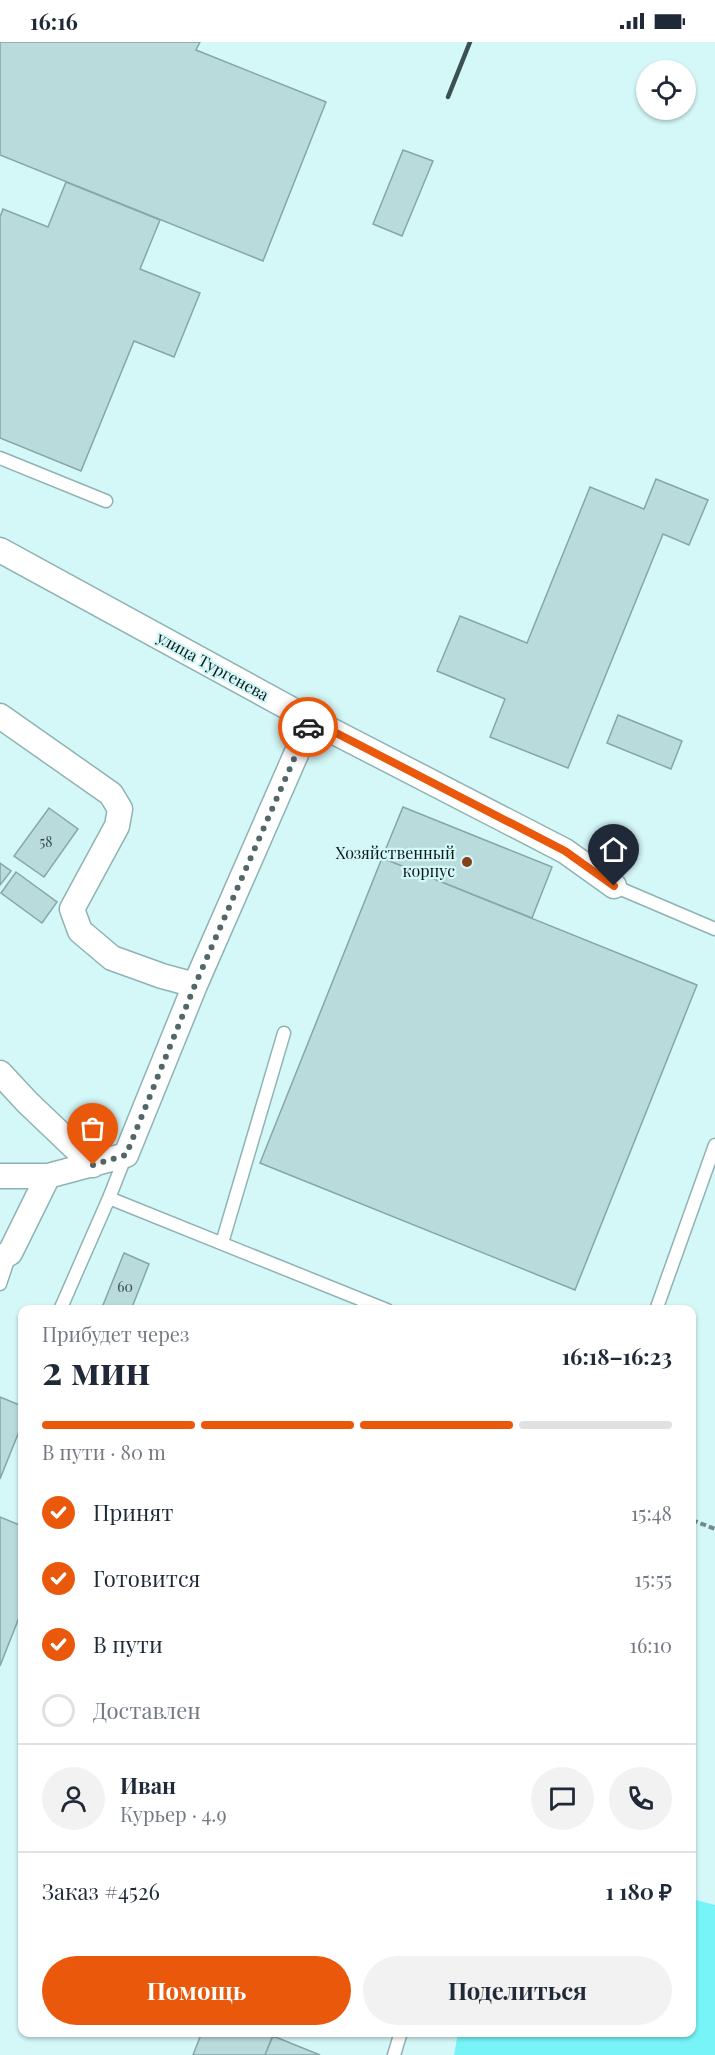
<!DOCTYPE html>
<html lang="ru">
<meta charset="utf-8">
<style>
body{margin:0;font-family:"Playfair Display",serif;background:#f2f2f3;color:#1f2937;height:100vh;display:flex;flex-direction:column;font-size:22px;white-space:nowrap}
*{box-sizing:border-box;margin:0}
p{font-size:20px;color:#747a83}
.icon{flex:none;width:33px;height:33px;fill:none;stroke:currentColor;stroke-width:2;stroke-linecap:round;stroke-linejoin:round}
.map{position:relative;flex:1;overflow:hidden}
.side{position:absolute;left:18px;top:1263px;width:678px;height:732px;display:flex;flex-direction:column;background:#fff;border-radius:12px;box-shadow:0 2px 4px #0004}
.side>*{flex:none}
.controls{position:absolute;left:636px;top:18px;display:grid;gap:12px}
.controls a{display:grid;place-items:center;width:60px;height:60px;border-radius:50%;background:#fff;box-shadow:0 2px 4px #0004;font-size:30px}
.pin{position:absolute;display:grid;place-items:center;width:51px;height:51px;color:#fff;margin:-62px -26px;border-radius:50% 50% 50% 0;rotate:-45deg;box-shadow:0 0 6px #0007}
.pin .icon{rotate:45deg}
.courier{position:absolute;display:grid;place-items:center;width:60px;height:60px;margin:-30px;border:4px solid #ea580c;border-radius:50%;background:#fff;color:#222;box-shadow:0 2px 8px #0007}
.head em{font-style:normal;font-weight:700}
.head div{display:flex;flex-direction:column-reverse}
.head{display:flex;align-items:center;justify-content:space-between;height:102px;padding:0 24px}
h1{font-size:39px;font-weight:700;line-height:45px}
.bar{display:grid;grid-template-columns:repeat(4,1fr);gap:9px 6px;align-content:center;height:72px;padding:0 24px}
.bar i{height:8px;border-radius:4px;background:#e0e1e3}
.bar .current{background:#ea580c}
.bar p{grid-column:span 4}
.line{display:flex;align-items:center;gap:15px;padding:0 24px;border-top:2px solid #e0e1e3}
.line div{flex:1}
.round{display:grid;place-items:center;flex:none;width:63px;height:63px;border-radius:32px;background:#f2f2f3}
ol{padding:0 24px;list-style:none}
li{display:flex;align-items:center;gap:18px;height:66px}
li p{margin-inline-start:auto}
li .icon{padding:6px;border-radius:50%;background:#ea580c;color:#fff;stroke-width:4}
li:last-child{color:#747a83}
li i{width:33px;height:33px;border:3px solid #e0e1e3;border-radius:50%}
.primary-button{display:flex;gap:12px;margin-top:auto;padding:12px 24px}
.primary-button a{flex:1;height:69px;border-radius:36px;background:#ea580c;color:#fff;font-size:24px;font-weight:700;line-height:69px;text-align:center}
.primary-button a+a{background:#f2f2f3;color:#1f2937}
.status{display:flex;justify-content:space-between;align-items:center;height:42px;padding:0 30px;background:#fff;direction:ltr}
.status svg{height:16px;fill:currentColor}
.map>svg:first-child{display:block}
</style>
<div class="status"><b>16:16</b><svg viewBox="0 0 49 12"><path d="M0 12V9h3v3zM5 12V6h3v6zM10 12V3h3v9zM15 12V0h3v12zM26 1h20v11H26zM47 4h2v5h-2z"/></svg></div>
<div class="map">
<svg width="715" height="2013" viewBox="0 0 715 2013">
<rect width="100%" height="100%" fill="#d4f7f8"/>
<path fill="#76f4f8" d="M692,1857L715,1863V2013H454L458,1991L692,1990Z"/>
<path fill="#b9dbdc" stroke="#85a7a8" stroke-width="1.5" d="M0,0H200L196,8L326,60L263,219L0,113Z
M403,108L433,119L402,194L373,182Z
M66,140L160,178L140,227L200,251L174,315L134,299L81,429L0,396V175L3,167L48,185Z
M656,437L708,458L689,503L663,492L568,726L490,695L505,657L437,629L460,574L527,601L590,445L644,467Z
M618,673L682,699L671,727L607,701Z
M403,765L552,825L532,876L382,816Z
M49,766L78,787L44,835L14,814Z
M382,816L697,943L575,1248L260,1121Z
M0,821L11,829L0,843Z
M16,830L57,860L42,881L1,851Z
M124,1211L149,1222L131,1268H101Z
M0,1355L22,1364V1382L0,1437Z
M0,1475L22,1484V1568L0,1624Z
M202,1990H274L265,2013H193Z
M273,1994L320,2013H265Z"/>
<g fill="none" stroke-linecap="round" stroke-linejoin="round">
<g stroke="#90b2b3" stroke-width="15">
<path id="lane" d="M0,416L106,459
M614,844L715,887
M126,1113L109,1156L387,1268
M222,1201L284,991
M0,1242L10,1212
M60,1268L109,1156
M656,1268L715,1103
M394,2013L401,1990"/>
</g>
<g stroke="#90b2b3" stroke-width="27">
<path id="street" d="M0,508L311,678L565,809L614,844
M0,674L111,752L120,767L117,784L72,867L80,889L112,916L162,934L195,943
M0,1031L27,1060L93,1123
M0,1134H48L126,1113L195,943L311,678
M0,1216L10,1211L48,1134"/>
</g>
<path stroke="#728a8b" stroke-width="4" stroke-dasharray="6 3" stroke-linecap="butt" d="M692,1478L715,1487"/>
<use href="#lane" stroke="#fff" stroke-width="12"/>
<use href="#street" stroke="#fff" stroke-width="24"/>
<path stroke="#3d5051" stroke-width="4.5" d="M448,55L470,0"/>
</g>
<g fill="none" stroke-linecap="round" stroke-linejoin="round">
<path stroke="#526768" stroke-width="6" stroke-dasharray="0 10.8" d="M93,1123L126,1113L195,943L308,685"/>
<path stroke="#ea580c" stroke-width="8" d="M308,685L311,678L565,809L614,844"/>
</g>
<circle fill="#844016" stroke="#d4f7f8" stroke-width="2" cx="467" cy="820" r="6"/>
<g text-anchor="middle" stroke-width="4.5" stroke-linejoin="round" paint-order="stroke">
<g font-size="14" fill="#374a4a">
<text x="46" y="805">58</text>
<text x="125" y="1250">60</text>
</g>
<g font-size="16" fill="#0c191a" stroke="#d4f7f8">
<text transform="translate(213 624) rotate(29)" y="6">улица Тургенева</text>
</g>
<g font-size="16" fill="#0c191a" stroke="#d4f7f8" text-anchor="end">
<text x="455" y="817">Хозяйственный<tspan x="455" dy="18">корпус</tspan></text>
</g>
</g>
</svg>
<div class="controls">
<a><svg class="icon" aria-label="locate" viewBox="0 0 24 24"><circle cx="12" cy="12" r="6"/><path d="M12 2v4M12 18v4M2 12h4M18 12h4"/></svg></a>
</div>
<div class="pin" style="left:93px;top:1123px;background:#ea580c"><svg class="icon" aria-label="bag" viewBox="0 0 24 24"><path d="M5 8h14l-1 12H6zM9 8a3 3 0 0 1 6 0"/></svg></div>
<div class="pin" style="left:614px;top:844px;background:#1f2937"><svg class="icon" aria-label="home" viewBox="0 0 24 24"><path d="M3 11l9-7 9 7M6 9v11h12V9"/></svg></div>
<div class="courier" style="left:308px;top:685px"><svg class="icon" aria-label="car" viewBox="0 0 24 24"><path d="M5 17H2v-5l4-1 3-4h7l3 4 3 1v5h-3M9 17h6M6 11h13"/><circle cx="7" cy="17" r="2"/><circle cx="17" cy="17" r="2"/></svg></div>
<section class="side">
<div class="head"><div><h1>2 мин</h1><p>Прибудет через</p></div><em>16:18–16:23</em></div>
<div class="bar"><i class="current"></i><i class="current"></i><i class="current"></i><i></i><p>В пути · 80 m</p></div>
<ol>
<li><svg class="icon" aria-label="check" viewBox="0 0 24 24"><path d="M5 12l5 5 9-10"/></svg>Принят<p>15:48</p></li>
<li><svg class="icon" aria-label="check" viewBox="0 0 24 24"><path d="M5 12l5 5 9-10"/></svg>Готовится<p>15:55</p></li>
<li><svg class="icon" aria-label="check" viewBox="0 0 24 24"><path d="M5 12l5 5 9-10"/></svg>В пути<p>16:10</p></li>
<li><i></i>Доставлен</li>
</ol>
<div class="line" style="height:108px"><a class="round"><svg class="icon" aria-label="person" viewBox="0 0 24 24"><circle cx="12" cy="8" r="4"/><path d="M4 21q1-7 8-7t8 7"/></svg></a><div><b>Иван</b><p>Курьер · 4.9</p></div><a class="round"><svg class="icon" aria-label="chat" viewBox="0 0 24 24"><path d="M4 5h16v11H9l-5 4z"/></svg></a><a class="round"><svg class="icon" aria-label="phone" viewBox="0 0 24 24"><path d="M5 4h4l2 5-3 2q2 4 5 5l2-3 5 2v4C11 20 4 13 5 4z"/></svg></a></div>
<div class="line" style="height:78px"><div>Заказ #4526</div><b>1 180 ₽</b></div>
<div class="primary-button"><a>Помощь</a><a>Поделиться</a></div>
</section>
</div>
